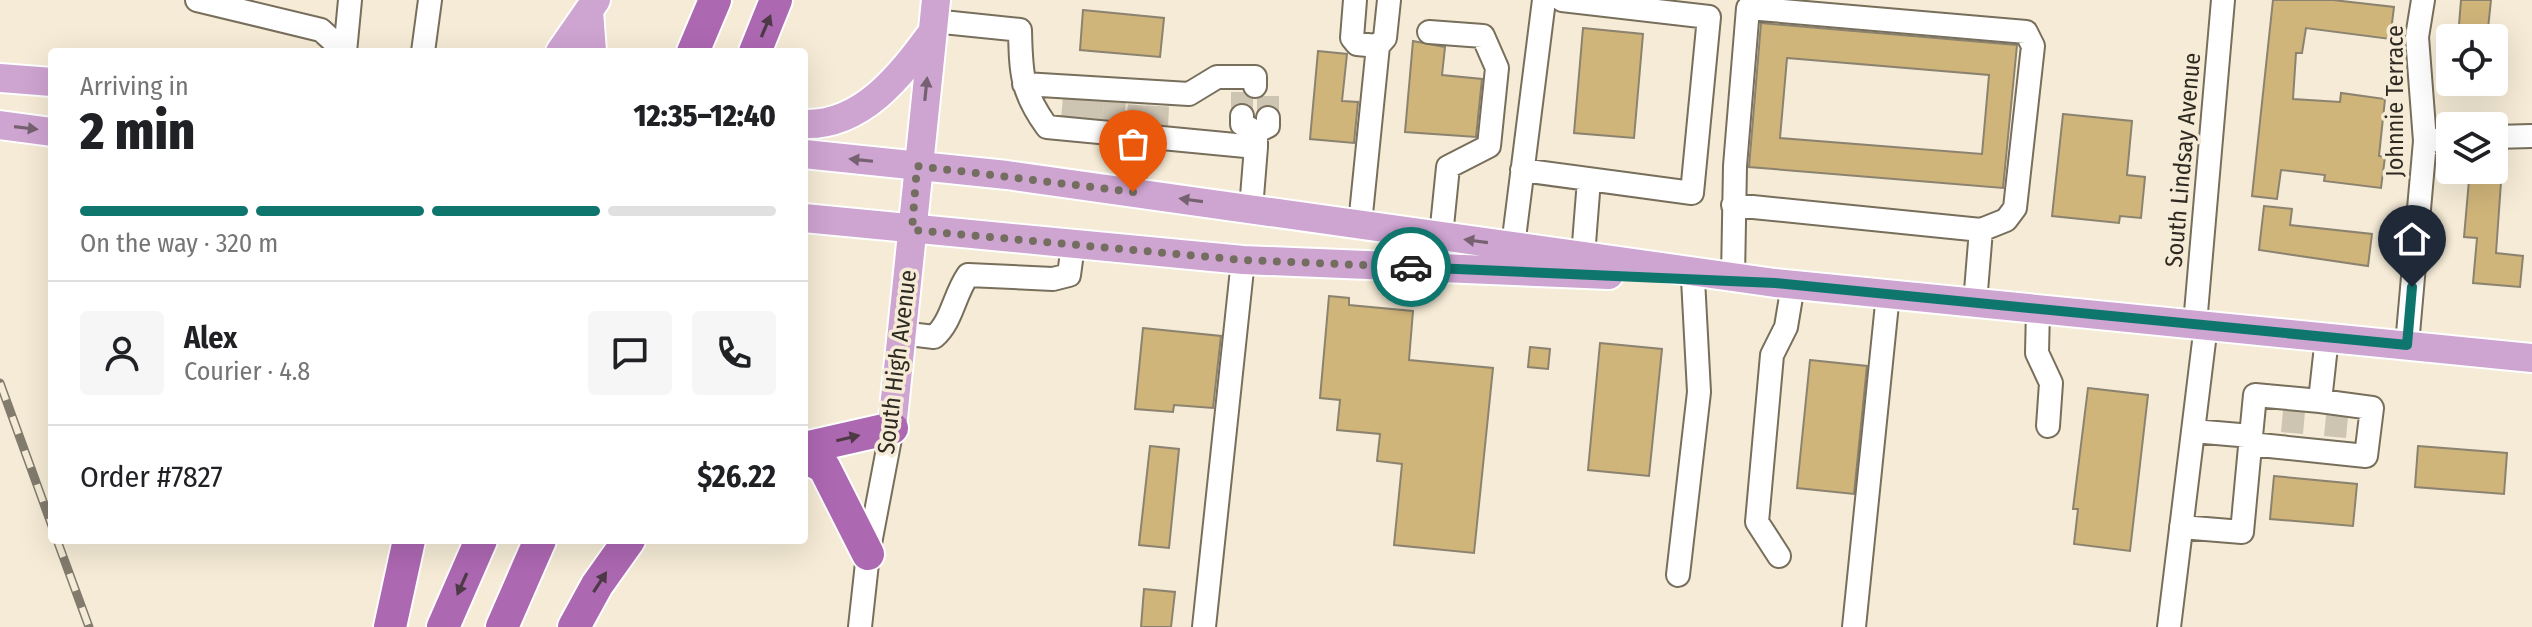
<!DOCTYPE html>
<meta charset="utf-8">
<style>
body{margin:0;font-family:"Fira Sans Condensed",sans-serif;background:#f6f6f6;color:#202124;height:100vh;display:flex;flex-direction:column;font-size:30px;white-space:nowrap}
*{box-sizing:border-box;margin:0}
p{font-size:26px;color:#757577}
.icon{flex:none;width:44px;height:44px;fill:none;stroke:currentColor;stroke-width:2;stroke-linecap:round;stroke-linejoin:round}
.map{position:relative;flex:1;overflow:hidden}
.panel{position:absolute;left:48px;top:48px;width:760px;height:496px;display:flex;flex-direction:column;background:#fff;border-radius:8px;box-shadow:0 8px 32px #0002}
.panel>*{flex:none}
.controls{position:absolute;left:2436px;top:24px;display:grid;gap:16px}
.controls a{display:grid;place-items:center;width:72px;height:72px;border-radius:8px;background:#fff;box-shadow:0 8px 32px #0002;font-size:40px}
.pin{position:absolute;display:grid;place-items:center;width:68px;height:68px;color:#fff;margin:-82px -34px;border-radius:50% 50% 50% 0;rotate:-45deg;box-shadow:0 0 8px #0007}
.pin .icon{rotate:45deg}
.courier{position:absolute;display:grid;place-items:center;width:80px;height:80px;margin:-40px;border:6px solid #0f766e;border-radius:50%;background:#fff;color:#222;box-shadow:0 2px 10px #0007}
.overview em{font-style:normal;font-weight:800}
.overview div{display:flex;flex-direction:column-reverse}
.overview{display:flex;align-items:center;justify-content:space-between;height:136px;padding:0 32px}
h1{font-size:52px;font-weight:800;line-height:60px}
.bar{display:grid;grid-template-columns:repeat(4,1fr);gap:12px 8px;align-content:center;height:96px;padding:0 32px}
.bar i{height:10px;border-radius:6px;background:#e0e0e0}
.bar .on{background:#0f766e}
.bar p{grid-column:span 4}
.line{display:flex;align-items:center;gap:20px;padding:0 32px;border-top:2px solid #e0e0e0}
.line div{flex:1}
.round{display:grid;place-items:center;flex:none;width:84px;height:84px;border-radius:8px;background:#f6f6f6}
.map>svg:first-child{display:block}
</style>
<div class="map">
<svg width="2532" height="627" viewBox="0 0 2532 627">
<rect width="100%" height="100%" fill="#f5ebd6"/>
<path fill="#d0b57a" stroke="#8b826f" stroke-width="2" fill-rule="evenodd" d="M2273,0H2333L2394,7L2390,39L2306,28L2302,53H2296L2293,99L2340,102L2341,93L2385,99L2379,156L2385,157L2381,188L2324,181L2325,175L2281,170L2277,199L2252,196Z
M2461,0H2491L2487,38H2458Z
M1083,10L1164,18L1160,57L1080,50Z
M1761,23L2017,45L2003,188L1749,167ZM1787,58L1989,75L1982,154L1780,138Z
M1583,28L1643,34L1634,138L1574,133Z
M1413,41L1445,47L1442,75L1482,79L1476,137L1405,132Z
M1318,51L1347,54L1342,101L1358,102L1354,143L1310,139Z
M2063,114L2132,121L2127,175L2145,177L2141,218L2120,216L2119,223L2052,216Z
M2469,180L2501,182L2496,253L2523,256L2520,287L2473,283L2477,238L2464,237Z
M2264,206L2292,209L2290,225L2372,234L2368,266L2259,250Z
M1329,296L1349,298V305L1413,311L1409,360L1493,368L1474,553L1394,545L1402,464L1377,461L1380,434L1337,430L1340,400L1320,398Z
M1143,328L1221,336L1213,408L1174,405L1173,412L1135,409Z
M1600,343L1662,349L1649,476L1588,470Z
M1530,347L1550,349L1548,369L1528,367Z
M1810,360L1867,366L1854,494L1797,488Z
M2088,388L2148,395L2130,551L2074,544L2078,509H2073Z
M1150,446L1179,449L1169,548L1139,545Z
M2418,446L2507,453L2504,494L2415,487Z
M2274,476L2357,484L2353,526L2270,519Z
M1144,589L1175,592L1171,627H1141Z"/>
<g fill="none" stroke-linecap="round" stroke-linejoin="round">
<path stroke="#cdc4b2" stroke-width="22" stroke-dasharray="22 11" stroke-linecap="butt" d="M1242,92V116
M1268,118V94
M1072,120L1074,97
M1091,122L1093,99
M1113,124L1115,101
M1137,127L1139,102
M1157,128L1158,105
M2292,433L2294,411
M2335,437L2337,416"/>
<g stroke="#776e5b" stroke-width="26">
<path id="minor" d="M197,0L321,30L345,52
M1355,0L1352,38L1357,44L1378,46
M933,21L1020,30C1021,73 1021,91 1047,127L1256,147L1251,209
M1429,32L1483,36L1497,68L1489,146L1448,167L1441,236
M345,52L350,0
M423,52L430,0
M1024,84L1189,94L1217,77H1255V86
M1242,116V124L1256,132
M2494,137L2532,136
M2425,141L2450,139
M1256,147V132L1268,126V118
M1522,170L1692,193L1709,17L1562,0
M1133,192L1139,135
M1733,205L1981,230
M1360,224L1378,46L1385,38L1389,0
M1513,246L1544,0
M1583,256L1589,180
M1733,277L1735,166L1748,8L2026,32L2033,46L2015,208L2006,220L1981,230L1975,303
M2038,309L2037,353L2051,383L2048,426
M2195,324L2223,0
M901,333L934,337C952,322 954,295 968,275L1053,279L1069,275L1073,245
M2407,345L2425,141L2417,37L2423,0
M2251,436L2255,395L2320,401L2327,337
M2250,444L2366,456L2372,408L2320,401
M2181,527L2242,532L2251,436L2193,431
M1779,556L1757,522L1772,355L1786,327L1793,285
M1678,575L1699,392L1693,279
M860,627L868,554L892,428
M1204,627L1243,260
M1854,627L1888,294
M2169,627L2206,325"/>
</g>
<g stroke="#fff" stroke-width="32">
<path id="major" d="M589,11L592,52
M560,52L596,0
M0,78L52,82
M804,124C862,126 900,76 931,34
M0,125L52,132
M804,154L1007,175L1775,283L2532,358
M804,218L1243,260L1609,275
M892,428L936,0"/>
</g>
<g stroke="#fff" stroke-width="36">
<path id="highway" d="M693,52L715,0
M755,52L776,0
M804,448L892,428
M804,457L824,467L868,554
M390,627L409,540
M443,627L481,540
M502,627L540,540
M574,627L597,585L629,540"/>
</g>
<use href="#minor" stroke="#fff" stroke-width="22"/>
<use href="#major" stroke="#cea4d1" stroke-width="28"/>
<use href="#highway" stroke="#ad68b2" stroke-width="32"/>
<g stroke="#827b6e" stroke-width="9">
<path id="rail" d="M0,383L52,526
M57,540L89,627"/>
</g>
<use href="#rail" stroke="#f5ebd6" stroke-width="6" stroke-dasharray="18" stroke-linecap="butt"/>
</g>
<defs><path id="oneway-solid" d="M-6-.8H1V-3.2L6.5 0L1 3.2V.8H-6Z" transform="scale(2)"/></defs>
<g fill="#4e3a46">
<use href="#oneway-solid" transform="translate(766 26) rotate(-67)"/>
<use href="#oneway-solid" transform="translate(848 438) rotate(-13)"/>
<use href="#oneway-solid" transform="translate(600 582) rotate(-57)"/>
<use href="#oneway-solid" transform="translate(462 584) rotate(114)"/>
</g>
<g fill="#766171">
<use href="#oneway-solid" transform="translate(926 89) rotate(-84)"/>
<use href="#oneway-solid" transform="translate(26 128) rotate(7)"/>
<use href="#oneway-solid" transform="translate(861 160) rotate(-174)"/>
<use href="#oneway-solid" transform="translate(1191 200) rotate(-172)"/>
<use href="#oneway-solid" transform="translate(1476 241) rotate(-172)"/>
</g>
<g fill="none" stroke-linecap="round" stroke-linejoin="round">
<path stroke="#746e61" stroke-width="8" stroke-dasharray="0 14.4" d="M1133,192L917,166L912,230L1243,260L1411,267"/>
<path stroke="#0f766e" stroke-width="10" d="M1411,267L1775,283L2407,345L2412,287"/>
</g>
<g text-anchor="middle" stroke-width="7" stroke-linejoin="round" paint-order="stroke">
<g font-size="24" fill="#2e2a22" stroke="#f5ebd6">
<text transform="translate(2395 101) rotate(-90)" y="8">Johnnie Terrace</text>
<text transform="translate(2183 160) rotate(-85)" y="8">South Lindsay Avenue</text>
<text transform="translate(897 362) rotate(-83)" y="8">South High Avenue</text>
</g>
</g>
</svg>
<div class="controls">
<a><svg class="icon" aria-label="locate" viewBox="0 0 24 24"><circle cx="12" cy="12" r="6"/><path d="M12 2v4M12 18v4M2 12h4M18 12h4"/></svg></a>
<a><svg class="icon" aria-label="layers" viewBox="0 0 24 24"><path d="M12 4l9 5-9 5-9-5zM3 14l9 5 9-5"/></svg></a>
</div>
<div class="pin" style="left:1133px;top:192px;background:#ea580c"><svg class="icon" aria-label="bag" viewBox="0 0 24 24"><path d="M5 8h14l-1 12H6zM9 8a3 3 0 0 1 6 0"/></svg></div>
<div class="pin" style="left:2412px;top:287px;background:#1f2937"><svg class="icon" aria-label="home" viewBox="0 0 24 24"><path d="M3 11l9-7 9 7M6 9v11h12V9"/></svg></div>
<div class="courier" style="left:1411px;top:267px"><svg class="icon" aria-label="car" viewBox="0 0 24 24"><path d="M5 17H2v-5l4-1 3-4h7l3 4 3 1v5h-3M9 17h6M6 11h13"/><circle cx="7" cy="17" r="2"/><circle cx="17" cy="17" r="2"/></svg></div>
<section class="panel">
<div class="overview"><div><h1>2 min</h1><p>Arriving in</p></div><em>12:35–12:40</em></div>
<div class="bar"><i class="on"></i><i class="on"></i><i class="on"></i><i></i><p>On the way · 320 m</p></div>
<div class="line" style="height:144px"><a class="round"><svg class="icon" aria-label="person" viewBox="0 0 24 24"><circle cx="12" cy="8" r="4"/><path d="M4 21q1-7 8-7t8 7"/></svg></a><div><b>Alex</b><p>Courier · 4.8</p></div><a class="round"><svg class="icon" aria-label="chat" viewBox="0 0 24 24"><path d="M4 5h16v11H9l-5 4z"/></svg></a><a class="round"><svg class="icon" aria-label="phone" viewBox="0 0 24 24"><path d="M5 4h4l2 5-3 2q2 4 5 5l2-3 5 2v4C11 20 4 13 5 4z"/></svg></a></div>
<div class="line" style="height:104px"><div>Order #7827</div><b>$26.22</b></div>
</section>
</div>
